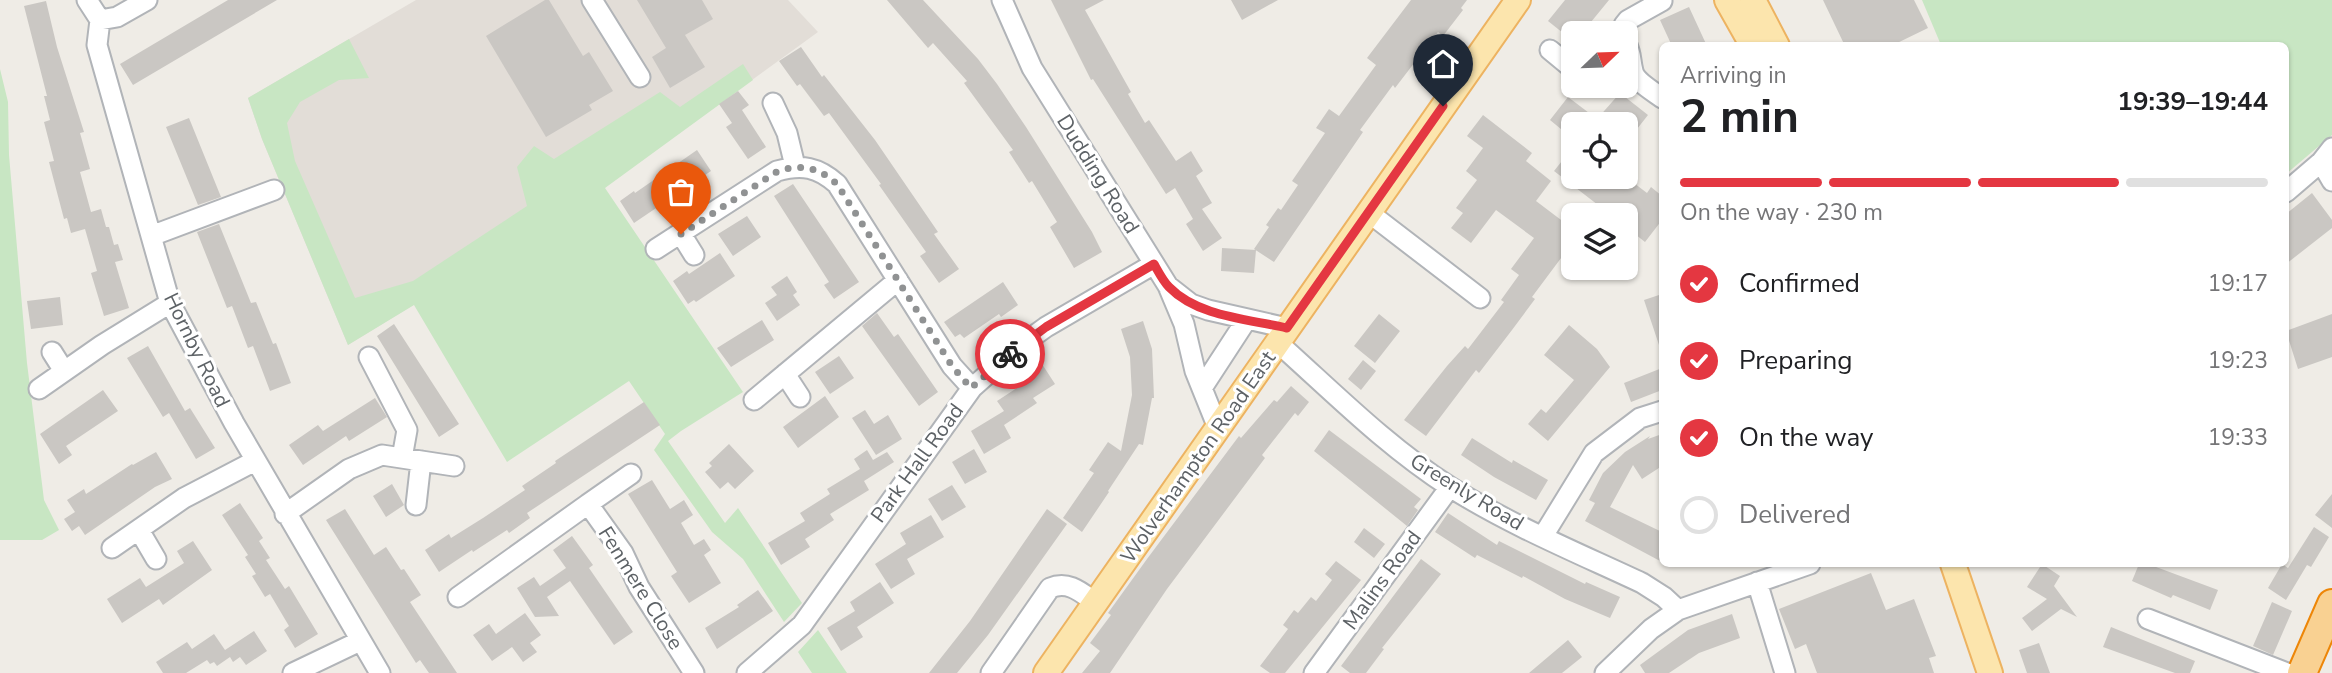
<!DOCTYPE html>
<meta charset="utf-8">
<style>
body{margin:0;font-family:"Nunito Sans",sans-serif;background:#f2f2f2;color:#202124;height:100vh;display:flex;flex-direction:column;font-size:26px;white-space:nowrap}
*{box-sizing:border-box;margin:0}
p{font-size:23px;color:#757577}
.icon{flex:none;width:38px;height:38px;fill:none;stroke:currentColor;stroke-width:2;stroke-linecap:round;stroke-linejoin:round}
.map{position:relative;flex:1;overflow:hidden}
.details{position:absolute;left:1659px;top:42px;width:630px;height:525px;display:flex;flex-direction:column;background:#fff;border-radius:10px;box-shadow:0 2px 5px #0004}
.details>*{flex:none}
.needle{width:46px;rotate:67deg}
.fabs{position:absolute;left:1561px;top:21px;display:grid;gap:14px}
.fabs a{display:grid;place-items:center;width:77px;height:77px;border-radius:10px;background:#fff;box-shadow:0 2px 5px #0004;font-size:35px}
.pin{position:absolute;display:grid;place-items:center;width:60px;height:60px;color:#fff;margin:-72px -30px;border-radius:50% 50% 50% 0;rotate:-45deg;box-shadow:0 0 7px #0007}
.pin .icon{rotate:45deg}
.courier{position:absolute;display:grid;place-items:center;width:70px;height:70px;margin:-35px;border:5px solid #e43741;border-radius:50%;background:#fff;color:#222;box-shadow:0 2px 9px #0007}
.summary em{font-style:normal;font-weight:700}
.summary div{display:flex;flex-direction:column-reverse}
.summary{display:flex;align-items:center;justify-content:space-between;height:119px;padding:0 21px}
h1{font-size:46px;font-weight:700;line-height:52px}
.bar{display:grid;grid-template-columns:repeat(4,1fr);gap:10px 7px;align-content:center;height:84px;padding:0 21px}
.bar i{height:9px;border-radius:5px;background:#e0e0e0}
.bar .active{background:#e43741}
.bar p{grid-column:span 4}
ol{padding:0 21px;list-style:none}
li{display:flex;align-items:center;gap:21px;height:77px}
li p{margin-inline-start:auto}
li .icon{padding:7px;border-radius:50%;background:#e43741;color:#fff;stroke-width:4}
li:last-child{color:#757577}
li i{width:38px;height:38px;border:4px solid #e0e0e0;border-radius:50%}
.map>svg:first-child{display:block}
</style>
<div class="map">
<svg width="2332" height="673" viewBox="0 0 2332 673">
<rect width="100%" height="100%" fill="#efece6"/>
<path fill="#e2ddd7" d="M416,0H788L818,32L604,188L348,345L262,139L248,98Z"/>
<path fill="#c8e6c3" d="M1922,0H2332V135L2286,174V46L1941,45Z
M349,39L369,78L339,80L300,102L287,123L295,161L355,298L413,281L527,206L517,167L534,146L554,159L660,92L680,107L743,64L753,80L605,188L743,392L681,431L668,441L725,523L738,508L802,603L784,622L743,559L712,532L654,450L665,434L629,381L507,462L414,305L348,345L262,139L248,98Z
M0,69L8,102L9,155L27,363L44,500L59,530L42,540H0Z
M818,630L847,673H812L798,652Z"/>
<path fill="#cac7c3" d="M228,0H277L133,85L120,64Z
M545,0H549L583,56L589,52L613,91L589,105L592,110L546,137L486,36Z
M637,0H702L713,19L685,35L705,67L670,88L652,57L666,48Z
M887,0H923L978,59L997,84L1026,127L1092,232L1102,252L1074,268L1050,227L1057,222L1032,181L1029,183L1009,152L1013,150L964,83L967,81L933,43L928,48Z
M1051,0H1104L1085,10L1131,92L1128,94L1145,123L1149,120L1176,161L1191,151L1203,171L1196,176L1212,203L1202,209L1222,238L1203,251L1186,224L1193,219L1175,188L1166,194L1093,79L1091,80Z
M1231,0H1278L1242,20Z
M1411,0H1467L1461,8L1463,10L1443,36L1438,32L1395,88L1393,85L1360,130L1363,132L1274,262L1254,249L1269,227L1266,225L1278,208L1281,210L1298,185L1292,181L1325,133L1316,128L1329,109L1339,116L1376,65L1367,58Z
M1565,0H1609L1582,33H1573V41L1548,21Z
M1823,0H1914L1928,28L1891,46H1845Z
M46,1L57,47L84,132L80,133L90,169L80,172L91,212L101,209L106,227H109L114,245L118,244L123,260L115,262L129,308L104,316L91,273L97,271L85,229L71,233L67,218L64,219L49,162L54,161L44,122L50,120L44,96H47L24,6Z
M1689,7L1707,46H1672L1660,20Z
M801,47L822,77L824,75L875,140L938,232L934,234L959,269L939,283L920,256L926,252L879,185L881,184L829,113L824,116L800,84L797,86L779,61Z
M738,91L749,105L742,110L766,147L748,159L726,127L732,123L719,104Z
M1620,93L1648,115L1626,143V124H1573V139L1550,120L1568,97L1597,119Z
M1483,115L1532,153L1526,161L1551,181L1536,201L1573,229V242L1532,297L1535,299L1512,330L1479,373L1476,370L1426,436L1404,420L1447,366L1465,346L1468,349L1504,302L1501,300L1519,275L1511,269L1534,238L1496,210L1471,243L1451,228L1463,213L1456,208L1477,180L1466,171L1483,148L1467,136Z
M189,118L221,197L198,205L166,127Z
M1573,147V177H1626L1647,193L1651,187L1662,196V220L1645,242L1626,227V215H1611L1554,171Z
M697,150L711,171L634,223L620,201L634,191L635,193Z
M793,184L859,282L834,299L824,285L829,282L774,196Z
M2312,193L2332,220V228L2286,264V214Z
M747,216L761,237L733,256L718,234Z
M219,224L251,303L256,302L273,344L276,343L291,383L270,391L253,346L248,348L232,306L227,308L197,232Z
M1222,248L1256,250L1254,273L1221,271Z
M720,253L735,276L696,302L694,300L688,304L673,281L687,271L689,274Z
M787,276L797,292L793,295L800,305L777,321L765,303L777,295L771,287Z
M1003,282L1018,305L1001,317L999,314L964,338L960,334L955,337L944,322Z
M1662,294V348H1660L1644,300Z
M60,297L63,325L31,329L27,301Z
M877,313L894,337L898,334L938,392L919,406L862,326Z
M1379,314L1400,331L1375,363L1354,346Z
M2332,314V357L2298,369L2286,331Z
M762,320L774,340L731,367L717,348Z
M1143,321L1152,349L1154,398H1152L1143,445L1139,444L1108,491L1109,492L1082,532L1063,518L1094,473L1089,470L1108,442L1121,451L1132,395L1130,357L1121,329Z
M394,324L459,424L439,437L377,336Z
M1569,325L1597,349L1610,367L1548,441L1528,424L1541,409L1546,413L1574,380L1544,355Z
M148,346L185,411L190,408L215,448L196,459L169,413L163,417L127,358Z
M839,356L854,378L830,394L815,372Z
M1363,360L1376,371L1361,390L1348,379Z
M1042,364L1055,384L1033,398L1037,403L1004,425L1011,438L984,454L971,431L1004,411L997,401L1029,380L1026,375Z
M1662,368V390L1631,402L1624,383Z
M1291,386L1309,402L1298,416L1295,413L1262,455L1265,458L1167,589L1110,673H1082L1100,651L1090,643L1111,615L1108,613L1147,559L1239,436L1241,438L1274,400L1277,402Z
M103,390L118,411L66,446L72,455L59,464L40,434Z
M825,396L839,417L798,448L783,427Z
M375,398L387,417L349,441L346,436L303,465L289,445L318,425L323,431Z
M644,402L660,425L527,513L530,518L509,533L507,530L473,552L472,550L439,572L425,550L449,534L451,538L483,518L525,490L522,486L556,463L555,461Z
M865,410L874,424L888,415L902,439L876,455L852,418Z
M1329,430L1421,499L1414,507L1418,510L1407,526L1314,451Z
M1662,434V466L1642,479L1633,465L1610,507L1662,532V562L1585,521L1595,503L1589,500L1603,473L1625,452L1650,436L1648,439Z
M1472,438L1512,463L1513,460L1548,480L1536,500L1494,477L1461,455Z
M729,444L754,471L735,489L728,482L720,489L705,472L712,466L709,463Z
M974,449L987,472L965,484L952,462Z
M867,450L873,460L887,452L894,462L864,481L869,490L830,514L834,520L805,539L810,547L781,565L768,543L805,521L800,513L830,494L827,489L860,469L854,459Z
M156,452L172,479L155,487L85,535L79,526L72,531L64,519L75,512L67,500L84,489L86,494L132,464L133,465Z
M652,480L670,509L684,500L693,515L681,523L694,545L704,539L711,550L704,555L721,583L689,603L671,576L677,572L628,494Z
M392,484L404,505L386,517L373,496Z
M952,485L966,507L942,521L928,499Z
M2332,494V528L2315,515Z
M240,503L263,538L259,541L270,558L266,560L285,589L289,586L318,634L295,648L284,630L289,626L270,594L265,597L252,576L256,574L245,557L248,555L222,515Z
M345,509L374,555L386,547L401,570L404,569L421,595L410,602L457,673H429L420,660L416,663L326,520Z
M1047,509L1067,524L988,635L957,673H929L970,621Z
M1448,513L1497,545L1499,541L1585,584L1586,582L1620,597L1610,618L1565,599L1523,576L1522,578L1477,555L1475,558L1435,532Z
M931,515L944,537L907,559L915,574L891,589L875,564L906,544L900,533Z
M2314,527L2329,537L2311,567L2307,565L2286,600L2268,588L2282,564L2288,568Z
M1364,528L1385,544L1374,558L1354,542Z
M572,536L593,565L589,568L633,632L614,645L570,581L547,597L559,616L535,617L517,588L534,577L540,586L566,568L553,550Z
M193,541L212,570L163,605L159,599L122,623L107,599L140,578L146,587L184,563L177,551Z
M1421,559L1441,574L1382,648L1384,649L1366,673H1350L1341,666Z
M1336,561L1361,580L1285,673H1270L1260,666L1288,629L1283,625L1294,610L1298,613L1311,597L1316,601L1332,580L1325,574Z
M2042,564L2060,576L2054,586L2077,617L2061,609L2032,631L2022,618L2047,599L2027,587Z
M2139,564H2148L2218,590L2210,610L2173,595L2171,598L2132,581Z
M1871,573L1886,610L1914,599L1936,656L1929,658L1934,673H1817L1806,644L1795,649L1779,609Z
M880,582L894,603L857,627L863,637L841,651L827,628L855,611L850,602Z
M758,590L773,611L717,649L705,628L739,607L737,605Z
M2272,602L2292,611L2273,655L2253,646Z
M525,613L541,635L530,643L537,652L523,662L512,647L492,661L473,635L489,624L496,634Z
M1732,614L1740,638L1699,653L1669,673H1645L1640,665L1688,630Z
M2111,627L2195,661L2190,673H2175L2103,647Z
M254,631L267,651L246,665L240,657L233,662L230,657L217,666L214,662L210,664L207,660L186,673H163L156,662L187,642L192,649L214,634L225,650Z
M1568,640L1582,657L1562,673H1529Z
M2039,643L2050,673H2027L2019,650Z"/>
<g fill="none" stroke-linecap="round" stroke-linejoin="round">
<g stroke="#b1b4b8" stroke-width="23">
<path id="minor" d="M87,0L100,20L97,45L170,303L234,423L380,673
M592,0L640,77
M1002,0L1032,68L1168,286L1184,324L1195,371L1218,428
M100,20L117,17L147,0
M1623,33L1624,25L1628,20L1662,1
M1626,43C1632,55 1630,60 1633,71C1635,81 1654,92 1662,98
M1550,50L1573,69
M1598,86H1610
M773,103L787,133L795,166
M2321,162L2332,181
M2286,192L2321,162L2332,148
M1368,212L1480,298
M681,234L694,255
M151,236L274,190
M656,249L777,171C802,164 818,167 837,184L952,366L972,388
M1168,286L1191,304L1208,310L1287,328
M1277,342C1333,392 1386,446 1450,487C1510,525 1578,553 1642,583L1664,597L1678,610
M52,352L64,371
M369,357L407,430L402,458
M785,374L800,397
M1202,388L1247,319
M39,389L102,345L170,303
M754,400L898,280
M588,504L631,474
M416,505L421,461
M285,514L349,469L382,455L454,466
M139,530L156,559
M1543,536L1594,453L1640,418L1662,411
M112,548L184,498L255,461
M1757,582L1785,673
M458,597L588,504L623,553L639,587L694,673
M2148,619L2287,673
M293,673L360,641
M747,673L802,625L972,388L1017,348L1046,327L1154,264
M991,673L1050,588C1069,580 1082,593 1096,603
M1314,673L1450,487
M1605,673L1651,629L1678,610L1810,564"/>
</g>
<g stroke="#edb361" stroke-width="28">
<path id="major" d="M1727,0L1753,46
M1753,0L1777,46
M1953,564L1990,673
M1046,673L1518,0"/>
</g>
<g stroke="#ed8608" stroke-width="32">
<path id="highway" d="M2302,673L2332,604"/>
</g>
<use href="#minor" stroke="#fff" stroke-width="19"/>
<use href="#major" stroke="#fce5ad" stroke-width="24"/>
<use href="#highway" stroke="#f9d192" stroke-width="28"/>
</g>
<g fill="none" stroke-linecap="round" stroke-linejoin="round">
<path stroke="#909293" stroke-width="7" stroke-dasharray="0 12.6" d="M681,234L778,171C802,164 818,167 837,184L952,366L971,388L1010,354"/>
<path stroke="#e43741" stroke-width="9" d="M1010,354L1046,327L1154,264C1158,271 1163,281 1169,287C1198,317 1249,319 1287,328L1443,106"/>
</g>
<g text-anchor="middle" stroke-width="6" stroke-linejoin="round" paint-order="stroke">
<g font-size="21" fill="#5d6266" stroke="#fff">
<text transform="translate(1098 174) rotate(58)" y="7">Dudding Road</text>
<text transform="translate(197 350) rotate(64)" y="7">Hornby Road</text>
<text transform="translate(1198 457) rotate(-55)" y="7">Wolverhampton Road East</text>
<text transform="translate(917 463) rotate(-54)" y="7">Park Hall Road</text>
<text transform="translate(1467 492) rotate(31)" y="7">Greenly Road</text>
<text transform="translate(1382 580) rotate(-54)" y="7">Malins Road</text>
<text transform="translate(641 588) rotate(58)" y="7">Fenmere Close</text>
</g>
</g>
</svg>
<div class="fabs">
<a><svg class="needle" viewBox="-14 -14 28 28"><path d="M0-13l5 13h-10z" fill="#e53935"/><path d="M0 13l5-13h-10z" fill="#757577"/></svg></a>
<a><svg class="icon" aria-label="locate" viewBox="0 0 24 24"><circle cx="12" cy="12" r="6"/><path d="M12 2v4M12 18v4M2 12h4M18 12h4"/></svg></a>
<a><svg class="icon" aria-label="layers" viewBox="0 0 24 24"><path d="M12 4l9 5-9 5-9-5zM3 14l9 5 9-5"/></svg></a>
</div>
<div class="pin" style="left:681px;top:234px;background:#ea580c"><svg class="icon" aria-label="bag" viewBox="0 0 24 24"><path d="M5 8h14l-1 12H6zM9 8a3 3 0 0 1 6 0"/></svg></div>
<div class="pin" style="left:1443px;top:106px;background:#1f2937"><svg class="icon" aria-label="home" viewBox="0 0 24 24"><path d="M3 11l9-7 9 7M6 9v11h12V9"/></svg></div>
<div class="courier" style="left:1010px;top:354px"><svg class="icon" aria-label="bike" viewBox="0 0 24 24"><circle cx="6" cy="16" r="4"/><circle cx="18" cy="16" r="4"/><path d="M6 16l4-8h5l3 8M10 8l3 8H6M13 5h3"/></svg></div>
<section class="details">
<div class="summary"><div><h1>2 min</h1><p>Arriving in</p></div><em>19:39–19:44</em></div>
<div class="bar"><i class="active"></i><i class="active"></i><i class="active"></i><i></i><p>On the way · 230 m</p></div>
<ol>
<li><svg class="icon" aria-label="check" viewBox="0 0 24 24"><path d="M5 12l5 5 9-10"/></svg>Confirmed<p>19:17</p></li>
<li><svg class="icon" aria-label="check" viewBox="0 0 24 24"><path d="M5 12l5 5 9-10"/></svg>Preparing<p>19:23</p></li>
<li><svg class="icon" aria-label="check" viewBox="0 0 24 24"><path d="M5 12l5 5 9-10"/></svg>On the way<p>19:33</p></li>
<li><i></i>Delivered</li>
</ol>
</section>
</div>
